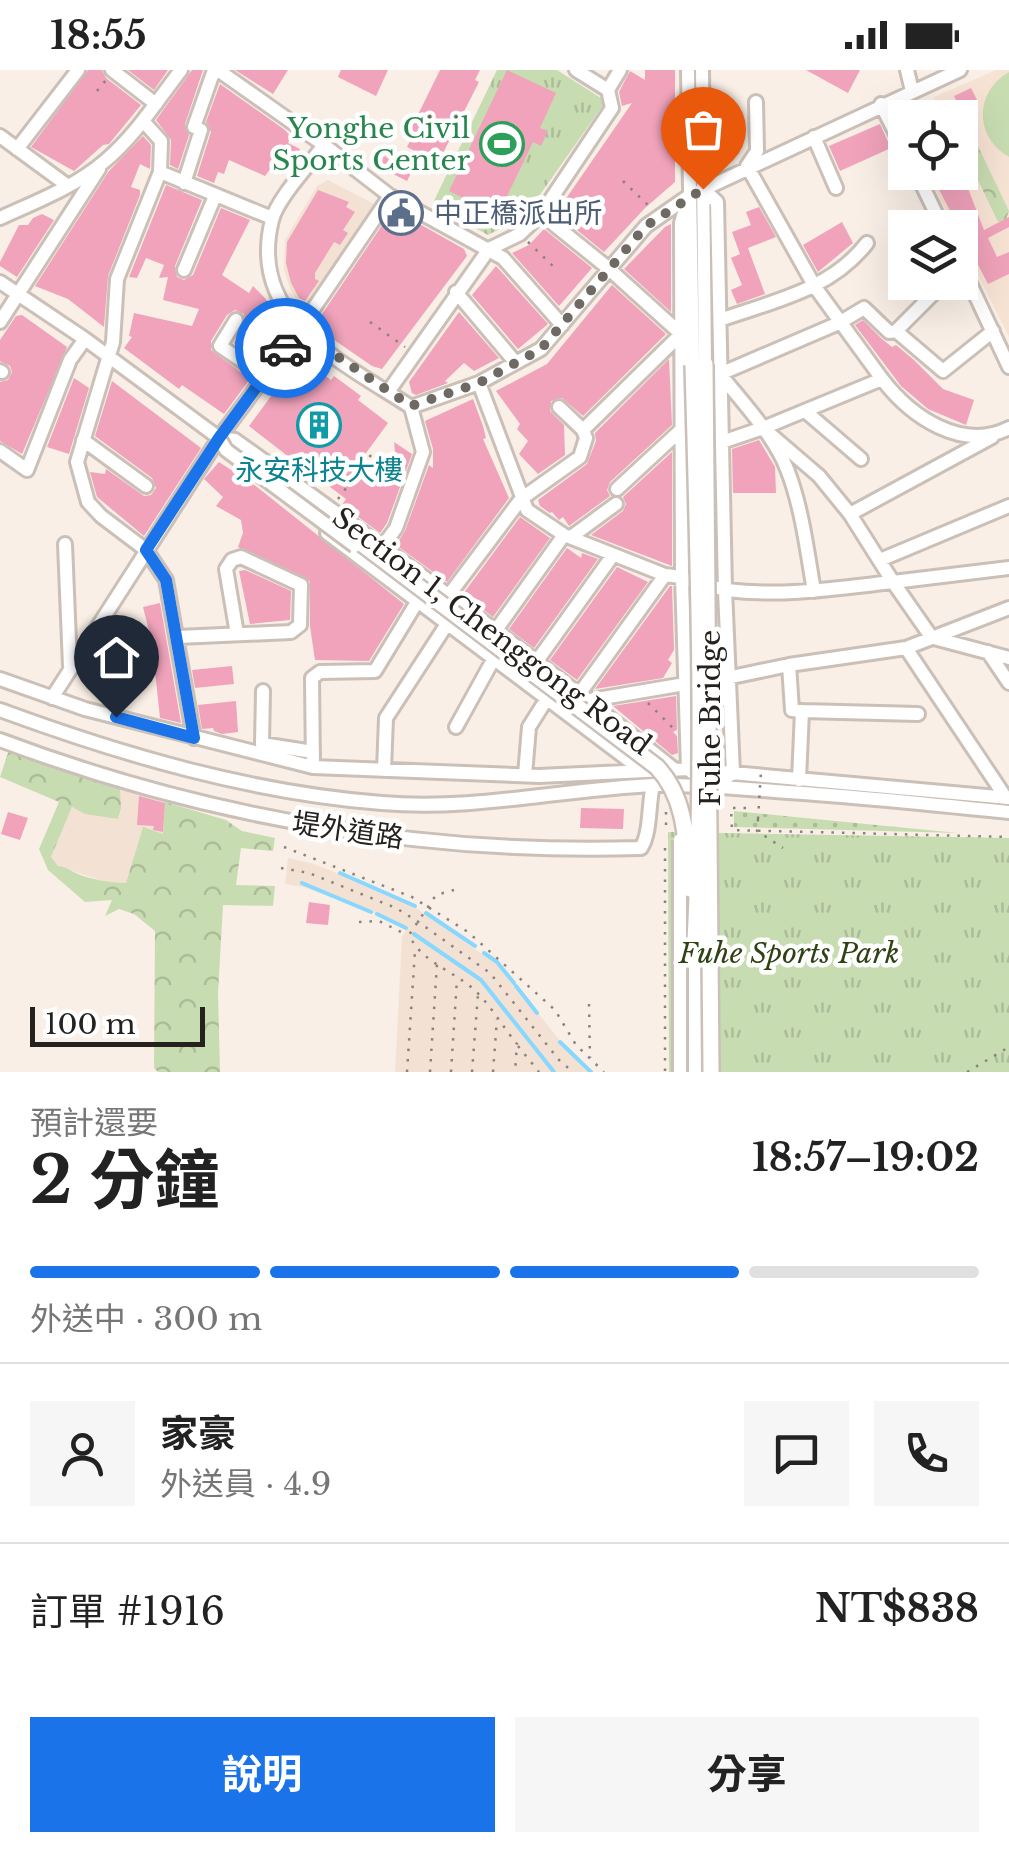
<!DOCTYPE html>
<html lang="zh-TW">
<meta charset="utf-8">
<style>
body{margin:0;font-family:"Libre Baskerville","Noto Sans TC",serif;background:#f6f6f6;color:#222;height:100vh;display:flex;flex-direction:column;font-size:38px;white-space:nowrap}
*{box-sizing:border-box;margin:0}
p{font-size:32px;color:#767676}
.icon{flex:none;width:55px;height:55px;fill:none;stroke:currentColor;stroke-width:2;stroke-linecap:round;stroke-linejoin:round}
.map{position:relative;height:1002px;overflow:hidden}
.side{display:flex;flex-direction:column;background:#fff;flex:1}
.side>*{flex:none}
.buttons{position:absolute;left:888px;top:30px;display:grid;gap:20px}
.buttons a{display:grid;place-items:center;width:90px;height:90px;border-radius:0px;background:#fff;box-shadow:0 10px 40px #0002;font-size:50px}
.scale{position:absolute;left:30px;bottom:25px;width:175px;box-sizing:border-box;padding-left:10px;border:5px solid #24211e;border-top:0;font-size:28px;line-height:35px;white-space:nowrap;color:#24211e;-webkit-text-stroke:8px #fff;paint-order:stroke}
.pin{position:absolute;display:grid;place-items:center;width:85px;height:85px;color:#fff;margin:-102px -42px;border-radius:50% 50% 50% 0;rotate:-45deg;box-shadow:0 0 10px #0007}
.pin .icon{rotate:45deg}
.courier{position:absolute;display:grid;place-items:center;width:100px;height:100px;margin:-50px;border:8px solid #1a73e8;border-radius:50%;background:#fff;color:#222;box-shadow:0 2px 12px #0007}
.overview em{font-style:normal;font-weight:700}
.overview div{display:flex;flex-direction:column-reverse}
.overview{display:flex;align-items:center;justify-content:space-between;height:170px;padding:0 30px}
h1{font-size:65px;font-weight:700;line-height:75px}
.bar{display:grid;grid-template-columns:repeat(4,1fr);gap:15px 10px;align-content:center;height:120px;padding:0 30px}
.bar i{height:12px;border-radius:8px;background:#e0e0e0}
.bar .active{background:#1a73e8}
.bar p{grid-column:span 4}
.line{display:flex;align-items:center;gap:25px;padding:0 30px;border-top:2px solid #e0e0e0}
.line div{flex:1}
.round{display:grid;place-items:center;flex:none;width:105px;height:105px;border-radius:0px;background:#f6f6f6}
.cta{display:flex;gap:20px;margin-top:auto;padding:20px 30px}
.cta a{flex:1;height:115px;border-radius:0px;background:#1a73e8;color:#fff;font-size:40px;font-weight:700;line-height:115px;text-align:center}
.cta a+a{background:#f6f6f6;color:#222}
.status{display:flex;justify-content:space-between;align-items:center;height:70px;padding:0 50px;background:#fff;direction:ltr}
.status svg{height:28px;fill:currentColor}
.map>svg:first-child{display:block}
</style>
<div class="status"><b>18:55</b><svg viewBox="0 0 49 12"><path d="M0 12V9h3v3zM5 12V6h3v6zM10 12V3h3v9zM15 12V0h3v12zM26 1h20v11H26zM47 4h2v5h-2z"/></svg></div>
<div class="map">
<svg width="1009" height="1002" viewBox="0 0 1009 1002">
<defs>
<pattern id="forest-crowns" width="20" height="18" patternUnits="userSpaceOnUse" patternTransform="scale(2.5)"><rect width="20" height="18" fill="#c8dcb1"/><path d="M2 6a3 3 0 1 1 6 0M12 15a3 3 0 1 1 6 0" fill="none" stroke="#acbc98"/></pattern>
<pattern id="park-tufts" width="24" height="20" patternUnits="userSpaceOnUse" patternTransform="scale(2.5)"><rect width="24" height="20" fill="#c8dcb1"/><path d="M3 7l-1-3M5 7V3M7 7l1-3M15 17l-1-3M17 17v-4M19 17l1-3" fill="none" stroke="#acbc98"/></pattern>
<pattern id="garden-dots" width="8" height="8" patternUnits="userSpaceOnUse" patternTransform="scale(2.5)"><rect width="8" height="8" fill="#c8dcb1"/><path d="M2 2h.1M6 6h.1" fill="none" stroke="#acbc98" stroke-width="1.8" stroke-linecap="round"/></pattern>
</defs>
<rect width="100%" height="100%" fill="#f9efe6"/>
<path fill="#f3e2d4" d="M328,110L378,136L303,240L290,219L284,200L285,170L317,116Z
M120,717L165,732L163,765L143,758L126,814L109,813L58,796L51,787L72,737L118,749L121,737Z
M288,788L311,793L405,830L502,898L573,987L591,1002H395L402,866L407,859L390,849L303,817L285,814Z"/>
<path fill="#f7e3d4" d="M996,0H1009V267L960,169V158L954,157L927,103L960,102V48H905V58L900,47L936,32L934,27Z"/>
<path fill="#c8dcb1" d="M1009,2V87C974,67 974,22 1009,2Z"/>
<path fill="url(#forest-crowns)" d="M977,74L1009,141L1006,149L998,152L964,81Z
M9,680L55,699L120,717L121,738L118,749L85,744L72,737L51,787L58,796C68,797 73,803 83,806C97,810 111,813 126,813L143,757L163,764L165,732L226,750L242,761L275,768L273,781L241,778L236,815L275,816L273,836L223,835L218,923L220,1002H158L154,998L155,861L134,844L119,839L105,846L112,830L85,832L48,800L39,779L59,732L0,707Z"/>
<path fill="url(#park-tufts)" d="M497,0H557L604,30V34L525,146L488,165L432,135Z
M668,762L1009,768V1002H669Z"/>
<path fill="url(#garden-dots)" d="M734,741L958,763L734,757Z"/>
<g fill="none" stroke-linecap="round" stroke-linejoin="round">
<path stroke="#87d7fe" stroke-width="4" d="M340,803L415,836
M302,813L371,842
M426,843L475,876
M377,844L406,858
M414,864L481,910L554,1002
M484,883L497,892L514,913
M516,916L537,943
M560,972L591,1002"/>
</g>
<path fill="#f0a3bb" d="M88,0H102L106,8L141,35L109,74L103,75L74,101L31,77Z
M128,0H168L154,20Z
M192,0H203L185,54L189,65L178,99L170,95L171,70L156,50Z
M235,0H288L273,24Z
M341,0H388L376,26L338,7Z
M440,0H480L475,10L479,12L441,87L437,85L434,91L407,77L410,71L406,69Z
M507,0L556,23L540,58L548,61L541,76L533,72L498,145L449,121Z
M645,0H675V112L645,138L604,182L556,143L632,33L622,36L619,22L630,1L645,10Z
M806,0H860L848,23Z
M220,14L285,60L291,67L288,73L300,79L296,89L282,83L265,106L229,90L224,104L218,102L214,113L197,106L211,62L206,52Z
M971,18L977,30L972,33L978,45L966,51L954,26Z
M880,54L891,78L840,101L829,76Z
M143,66L151,75L150,99L140,94L131,117L140,120V125L108,206L104,257L68,229L35,216L109,101Z
M384,86L413,99L407,111L379,97Z
M930,102H956L960,110L964,108L984,160L1009,147V157L988,168L997,187L1009,182V204L988,214Z
M166,115L202,130L175,196L177,207L184,210L193,205L221,138L250,150L222,205L249,223L253,216L265,228L283,261L262,293L234,273L245,254L244,244L235,240L227,245L211,271V280L250,309L224,344L182,315L179,319L124,278L132,267L129,266L134,243L192,256L199,239L163,230L168,207L159,208L164,195L146,188L137,208L129,207Z
M318,120L349,132L346,137L355,142L343,160L348,163L340,175L334,172L315,203V209L319,211L305,231L299,228L291,213L286,193L287,172Z
M759,137L776,167L748,178L765,224L737,234L731,220L742,215L731,188L740,184L732,162L751,155L746,142Z
M393,139L464,179L467,186L382,299L372,296L314,256Z
M42,144L54,150L17,207L0,196V192L19,155H28L33,148Z
M842,152L853,173L818,202L803,175Z
M671,154V242L624,199L665,157Z
M544,159L592,198L559,236L512,183L529,175Z
M496,196L548,254L518,279L472,225Z
M612,215L666,264L583,346L562,328L551,331L550,341L564,355L565,385L538,404L519,384L528,371L517,359L520,354L496,321L547,294Z
M459,242L499,288L474,301L464,293L445,311L448,313L416,325L412,323L409,312Z
M22,245L67,277L22,384L0,371V312L8,310L12,302L10,296L0,291V270L16,246Z
M863,250L882,269L892,277L896,275L914,290L943,319L974,330L966,355L928,339L901,316L855,255Z
M300,287L331,310L334,306L353,320L361,326L358,330L388,353L358,394L374,406L386,404L396,391L394,372L412,384L387,453L380,463L342,435L346,429L297,392L292,399L284,393L289,387L249,356Z
M669,289L672,355L610,412L607,420L610,426L569,456L563,447L559,450L552,442L550,443L540,436L538,430L587,394L596,371L595,363Z
M74,308L89,318L69,384L47,377Z
M112,311L201,378L144,466L97,427L90,402L105,404L106,399L144,426L151,425L156,418L152,408L95,366Z
M473,329L483,356L486,368L483,369L509,428L447,512L396,475L405,461L429,395L433,398V379L425,351Z
M759,370L775,397L776,423H733L732,379Z
M672,382V496L591,465L623,441L626,434L623,427Z
M219,392L257,417L404,534L369,591L315,590L310,556V511L238,477L243,463L241,450L216,436L223,427L204,409Z
M520,447L550,468L493,547L463,524Z
M567,478L581,488L582,483L598,489L534,578L509,559Z
M617,497L648,512L577,610L550,590Z
M245,500L291,521L290,550L250,554L239,501Z
M670,516H672L674,580L668,590L672,593L663,608L595,619Z
M160,533L181,653L160,648L152,573L143,537Z
M232,596L234,614L195,618L192,600Z
M676,626L677,660L673,662L677,666L678,683L672,685L613,636Z
M236,631L238,662L222,664L214,661L213,658L202,659L198,635Z
M139,726L165,733L163,762L153,760L154,756L137,755Z
M581,738L624,739L623,759L580,758Z
M8,742L28,748L20,770L1,764Z
M309,832L330,835L328,855L306,853Z"/>
<g fill="none" stroke-linecap="round" stroke-linejoin="round">
<g stroke="#cac0b8" stroke-width="18">
<path id="minor" d="M112,0L156,34
M218,0L324,75L390,126L503,188L562,255
M688,0L693,295
M702,0L705,294
M907,0L912,21
M608,20L620,0
M756,32L757,81L747,96L815,217L882,309C911,347 962,382 1009,358
M881,34L905,82
M143,51L161,71L160,102L272,148
M0,66L68,116
M814,67L836,118
M324,75C310,94 277,129 272,150C247,249 342,292 411,337L479,313L541,279L646,156L689,126L960,0
M17,79L78,0
M160,102L117,209L113,272L77,392L88,432L101,446L146,480L166,510L194,668
M916,102L943,158
M184,113L201,60L194,57L214,0
M703,119L717,132L725,520L733,703L727,707
M689,126L681,153L682,506L688,699L694,704
M0,148C35,132 75,117 105,91C135,66 157,31 181,0
M960,192L1009,297
M184,200L215,126
M0,212L85,269L219,368L235,370C384,477 532,585 675,700L671,702
M456,222L516,293
M236,250L220,276L264,306
M720,250C773,231 831,220 867,173
M0,252L99,99
M896,261L945,212
M0,301L2,302
M479,313L527,440L564,465L665,505C687,506 706,517 727,520C782,527 839,518 893,512L850,444L819,406L763,358
M388,322L489,179L520,164L541,144L612,38L608,20L576,0
M559,337L583,360
M805,341L861,389
M83,370L146,416
M722,372L763,358L882,309
M0,381L27,400L70,290L85,269
M617,419L682,359
M850,444L992,367
M327,463L643,701
M571,467L616,434
M65,474L70,596
M383,476L396,458L423,382L411,337
M880,490L1009,436
M814,521C807,481 802,437 787,399C773,364 743,333 720,304L839,253L864,238L889,262L896,261L943,301L993,261
M449,525L521,429L580,387L586,368L583,360L681,264L608,198L541,144
M496,560L564,465
M178,567L291,562L300,555L301,515L241,487L232,490L226,499L237,564
M932,568L893,512L1009,498
M934,568L1009,588
M84,577L142,586
M906,578L1006,728
M988,582L1009,613
M537,591L613,485
M789,595L792,640L802,641L799,710
M727,608L789,595L906,578L1009,538
M0,609L85,639L313,697L539,706L688,699L1009,728
M263,621L262,674L313,682
M580,623L665,505
M52,628L219,368L299,260L390,126
M585,631L685,614
M0,640C122,685 252,723 382,733C474,741 562,719 654,715C694,714 735,718 775,721C853,726 931,734 1009,742
M802,641L918,644
M456,657L493,590
M0,670C204,747 423,785 641,778C651,762 648,736 653,715
M313,697L312,608L320,602L375,601L417,532
M384,700L386,648L447,554
M525,705L529,657L546,630"/>
</g>
<g stroke="#cac0b8" stroke-width="20">
<path id="major" d="M694,1002L695,871"/>
</g>
<path stroke="#89837d" stroke-width="2.5" stroke-dasharray="2.5 8" stroke-linecap="butt" d="M97,21L106,10
M623,111L651,138
M528,172L553,196
M370,252L405,277
M338,429L374,381
M648,633L674,659
M746,738H731L732,760L1009,767
M666,742V756L670,755
M758,749L757,761L783,778
M284,777L412,827L468,862L555,940L576,975L604,1002
M665,778V1002
M281,798L309,803L396,838L417,851L490,903L559,990L573,1002
M454,820L436,825L409,865C421,891 449,899 471,917C489,932 502,956 517,974L515,1002
M359,852L379,851L407,865
M589,934L590,988
M518,976L539,1002
M407,1002L415,881
M430,1002L437,894
M451,1002L457,909
M472,1002L478,924
M493,1002L497,949
M967,1002L1009,977"/>
<use href="#minor" stroke="#fff" stroke-width="12"/>
<use href="#major" stroke="#fff" stroke-width="15"/>
<g stroke="#cac0b8" stroke-width="18" stroke-linecap="butt">
<path id="minor-bridge" d="M219,368L226,380L355,476
M680,770V1002"/>
</g>
<g stroke="#cac0b8" stroke-width="20" stroke-linecap="butt">
<path id="major-bridge" d="M705,294L711,1002
M693,295C698,487 705,679 695,871
M349,464L657,697C688,730 686,776 690,819"/>
</g>
<path stroke="#89837d" stroke-width="2.5" stroke-dasharray="2.5 8" stroke-linecap="butt" d="M758,749L761,701"/>
<use href="#minor-bridge" stroke="#fff" stroke-width="12"/>
<use href="#major-bridge" stroke="#fff" stroke-width="15"/>
</g>
<g fill="none" stroke-linecap="round" stroke-linejoin="round">
<path stroke="#6f6964" stroke-width="10" stroke-dasharray="0 18" d="M285,278L298,260L411,336L479,313L541,279L646,156L703,119"/>
<path stroke="#1a73e8" stroke-width="12" d="M116,647L194,668L166,510L146,480L219,368L285,278"/>
</g>
<defs>
<g id="stadium-ring" transform="scale(2.25)"><circle r="9.5" fill="#fff" stroke="#2e9e5b" stroke-width="1.5"/><path d="M0-5a6.5 5 0 1 0 0 10a6.5 5 0 1 0 0-10ZM-3.5-1.8h7v3.6h-7Z" fill="#2e9e5b"/></g>
<g id="civic-ring" transform="scale(2.25)"><circle r="9.5" fill="#fff" stroke="#5c6f8a" stroke-width="1.5"/><path d="M-.6-6.5H3V-4.5H.6V-3L4-1V1h2V6H-6V1h2V-1L-.6-3ZM-1.2 2.5V6h2.4V2.5Z" fill="#5c6f8a"/></g>
<g id="building-ring" transform="scale(2.25)"><circle r="9.5" fill="#fff" stroke="#0f9aa8" stroke-width="1.5"/><path d="M-4-6H4V6H1V3H-1V6H-4ZM-2.5-4.3h1.7v1.8h-1.7ZM.8-4.3h1.7v1.8H.8ZM-2.5-1h1.7V.8h-1.7ZM.8-1h1.7V.8H.8Z" fill="#0f9aa8"/></g>
</defs>
<g fill-rule="evenodd">
<use href="#stadium-ring" x="502" y="74"/>
<use href="#civic-ring" x="401" y="143"/>
<use href="#building-ring" x="319" y="355"/>
</g>
<g text-anchor="middle" stroke-width="9" stroke-linejoin="round" paint-order="stroke">
<g font-size="28" fill="#27864d" stroke="#fff" text-anchor="end">
<text x="470" y="68">Yonghe Civil<tspan x="470" dy="32">Sports Center</tspan></text>
</g>
<g font-size="28" fill="#4e5e75" stroke="#fff" text-anchor="start">
<text x="434" y="153">中正橋派出所</text>
</g>
<g font-size="28" fill="#0d838f" stroke="#fff">
<text x="319" y="410">永安科技大樓</text>
</g>
<g font-size="28" fill="#24211e" stroke="#fff">
<text transform="translate(492 561) rotate(37)" y="10">Section 1, Chenggong Road</text>
<text transform="translate(710 648) rotate(-90)" y="10">Fuhe Bridge</text>
<text transform="translate(348 760) rotate(8)" y="10">堤外道路</text>
</g>
<g font-size="28" font-style="italic" fill="#2f4213" stroke="#fff">
<text x="789" y="893">Fuhe Sports Park</text>
</g>
</g>
</svg>
<div class="buttons">
<a><svg class="icon" aria-label="locate" viewBox="0 0 24 24"><circle cx="12" cy="12" r="6"/><path d="M12 2v4M12 18v4M2 12h4M18 12h4"/></svg></a>
<a><svg class="icon" aria-label="layers" viewBox="0 0 24 24"><path d="M12 4l9 5-9 5-9-5zM3 14l9 5 9-5"/></svg></a>
</div>
<div class="scale">100 m</div>
<div class="pin" style="left:703px;top:119px;background:#ea580c"><svg class="icon" aria-label="bag" viewBox="0 0 24 24"><path d="M5 8h14l-1 12H6zM9 8a3 3 0 0 1 6 0"/></svg></div>
<div class="pin" style="left:116px;top:647px;background:#1f2937"><svg class="icon" aria-label="home" viewBox="0 0 24 24"><path d="M3 11l9-7 9 7M6 9v11h12V9"/></svg></div>
<div class="courier" style="left:285px;top:278px"><svg class="icon" aria-label="car" viewBox="0 0 24 24"><path d="M5 17H2v-5l4-1 3-4h7l3 4 3 1v5h-3M9 17h6M6 11h13"/><circle cx="7" cy="17" r="2"/><circle cx="17" cy="17" r="2"/></svg></div>
</div>
<section class="side">
<div class="overview"><div><h1>2 分鐘</h1><p>預計還要</p></div><em>18:57–19:02</em></div>
<div class="bar"><i class="active"></i><i class="active"></i><i class="active"></i><i></i><p>外送中 · 300 m</p></div>
<div class="line" style="height:180px"><a class="round"><svg class="icon" aria-label="person" viewBox="0 0 24 24"><circle cx="12" cy="8" r="4"/><path d="M4 21q1-7 8-7t8 7"/></svg></a><div><b>家豪</b><p>外送員 · 4.9</p></div><a class="round"><svg class="icon" aria-label="chat" viewBox="0 0 24 24"><path d="M4 5h16v11H9l-5 4z"/></svg></a><a class="round"><svg class="icon" aria-label="phone" viewBox="0 0 24 24"><path d="M5 4h4l2 5-3 2q2 4 5 5l2-3 5 2v4C11 20 4 13 5 4z"/></svg></a></div>
<div class="line" style="height:130px"><div>訂單 #1916</div><b>NT$838</b></div>
<div class="cta"><a>說明</a><a>分享</a></div>
</section>
